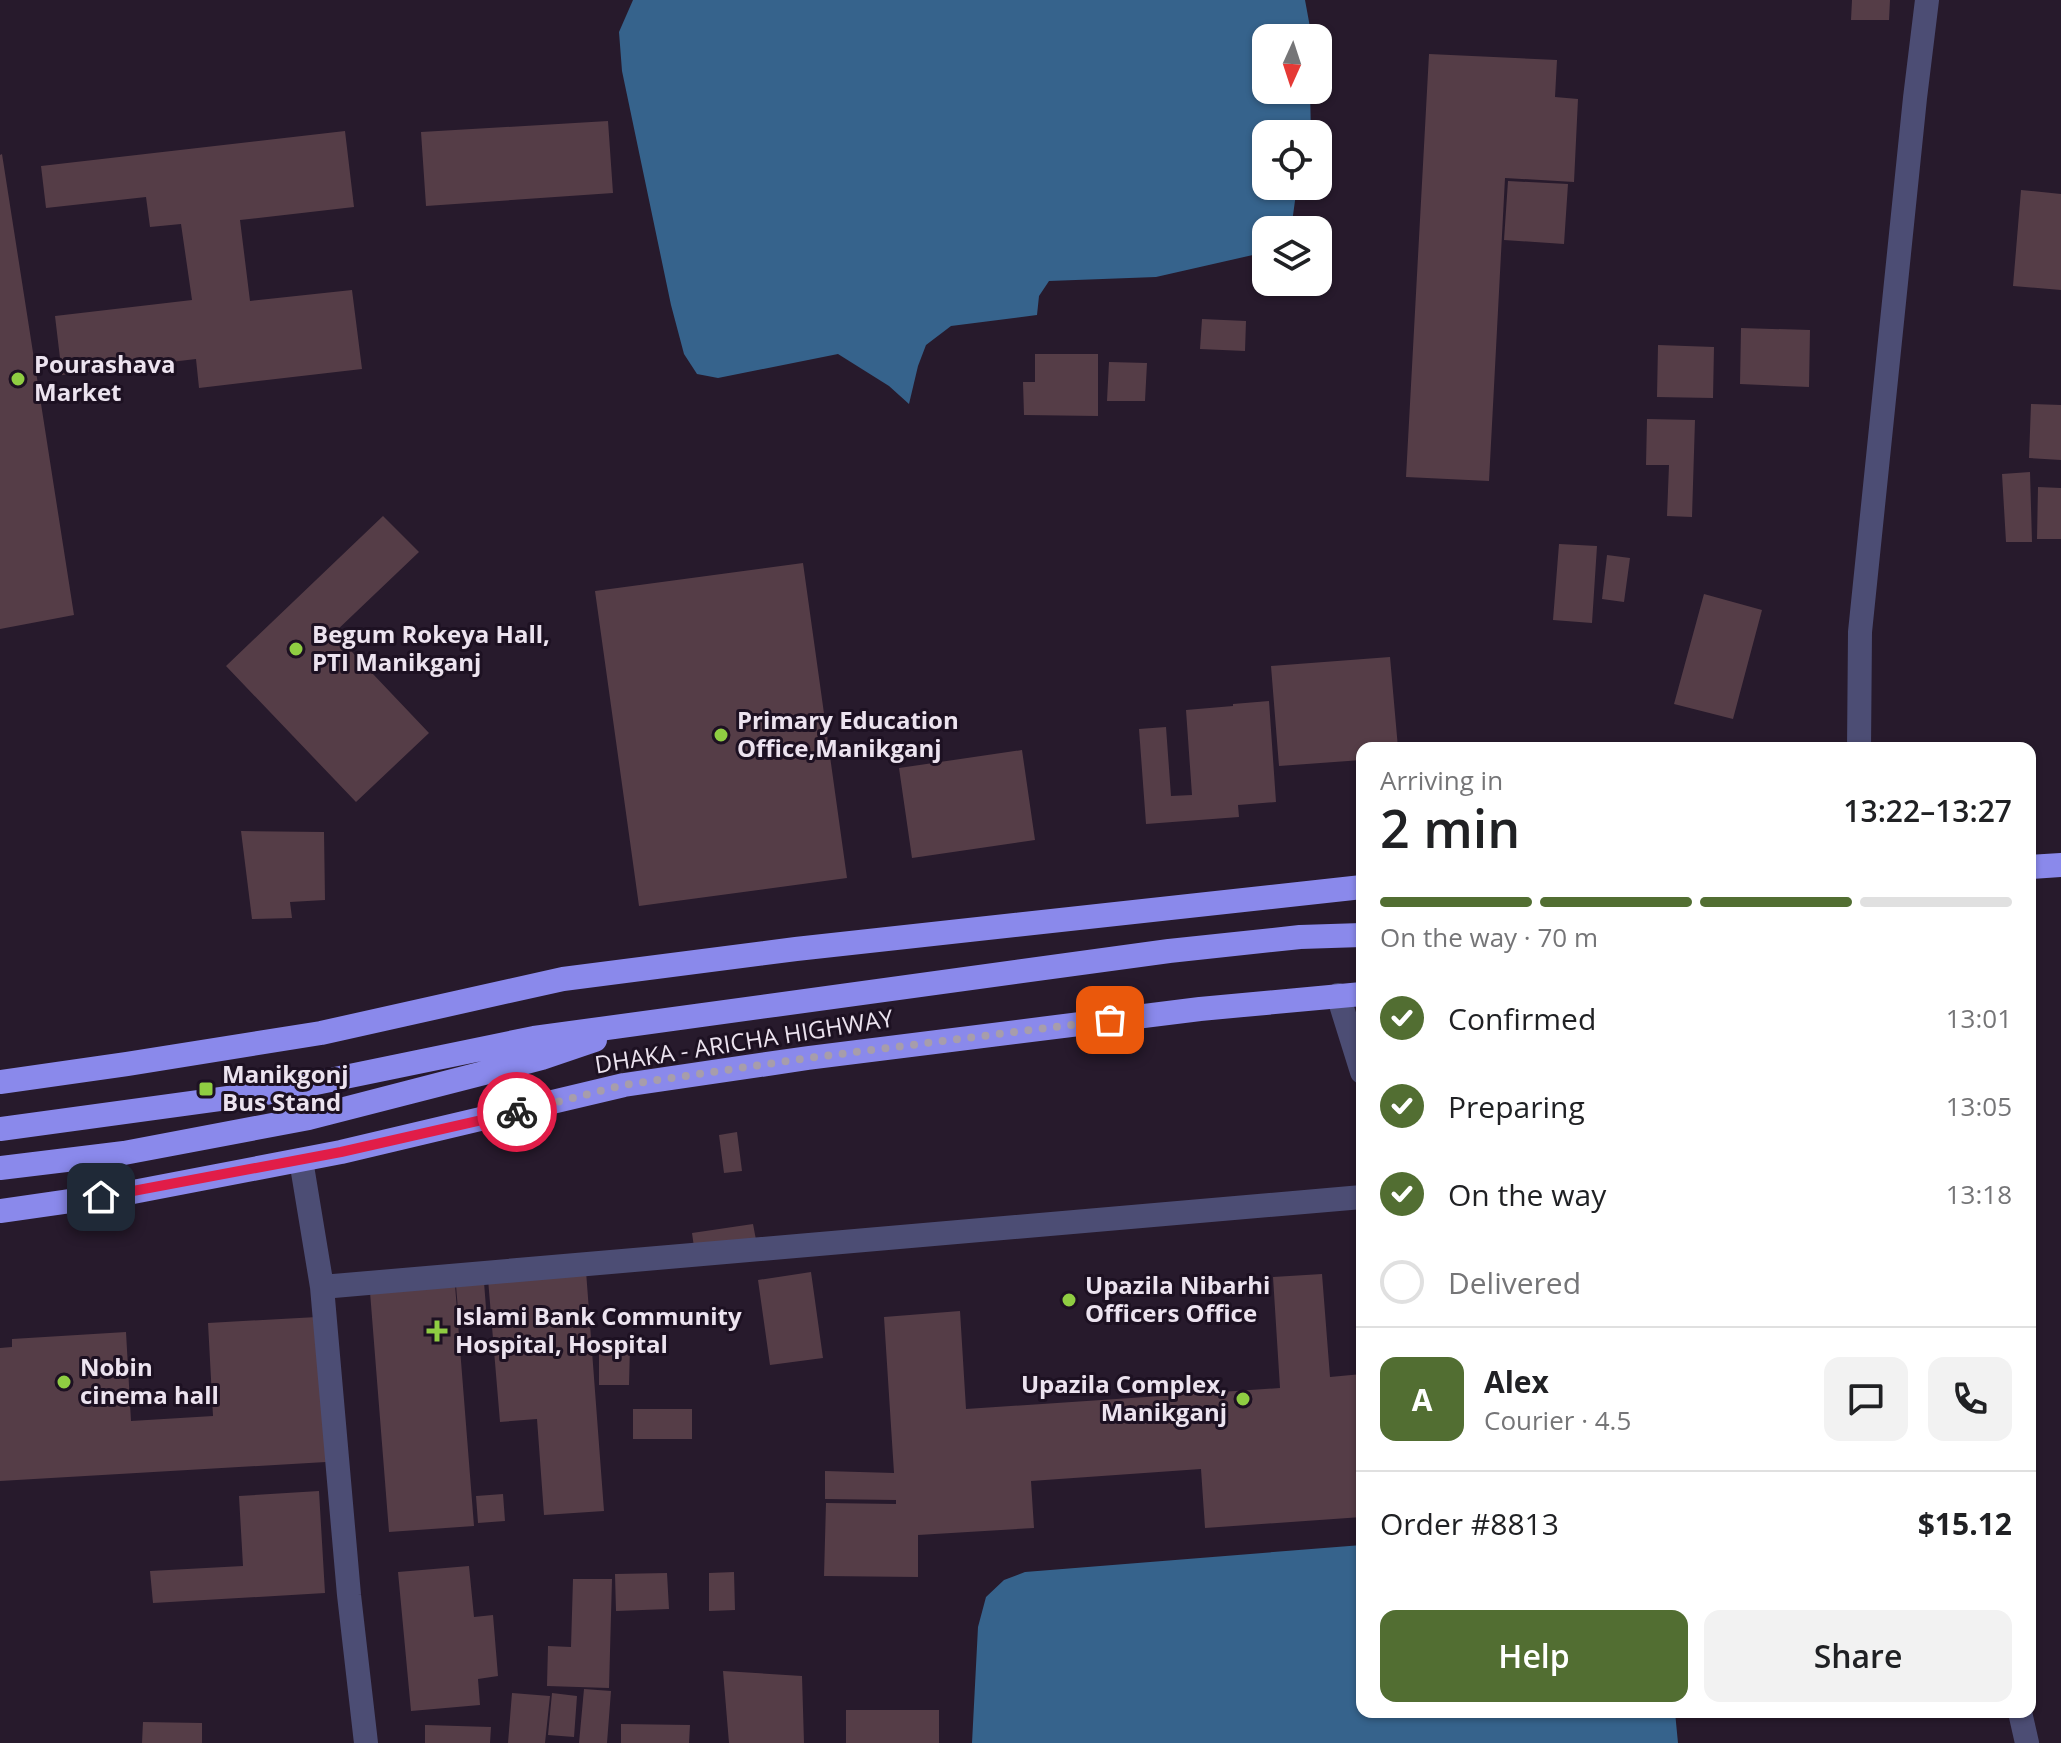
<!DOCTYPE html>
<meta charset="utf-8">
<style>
body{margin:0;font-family:"Open Sans",sans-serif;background:#f2f2f2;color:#202124;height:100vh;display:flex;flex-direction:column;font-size:30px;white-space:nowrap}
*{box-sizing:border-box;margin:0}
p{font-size:26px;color:#757577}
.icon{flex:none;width:44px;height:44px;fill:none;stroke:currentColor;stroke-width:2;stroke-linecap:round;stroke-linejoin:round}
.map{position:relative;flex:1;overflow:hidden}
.drawer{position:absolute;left:1356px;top:742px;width:680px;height:976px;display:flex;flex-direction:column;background:#fff;border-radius:16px;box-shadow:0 2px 6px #0004}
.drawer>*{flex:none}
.needle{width:52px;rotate:183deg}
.controls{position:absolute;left:1252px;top:24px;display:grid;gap:16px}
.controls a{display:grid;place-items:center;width:80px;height:80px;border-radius:16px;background:#fff;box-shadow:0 2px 6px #0004;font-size:40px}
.pin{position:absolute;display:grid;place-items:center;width:68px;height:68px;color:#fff;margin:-34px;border-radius:16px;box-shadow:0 4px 12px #0006}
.courier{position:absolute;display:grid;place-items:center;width:80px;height:80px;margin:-40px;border:6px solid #e11d48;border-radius:50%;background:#fff;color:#222;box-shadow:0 2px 10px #0007}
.summary em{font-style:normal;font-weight:600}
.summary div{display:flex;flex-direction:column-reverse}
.summary{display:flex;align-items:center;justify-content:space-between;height:136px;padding:0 24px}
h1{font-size:52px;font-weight:600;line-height:60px}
.bar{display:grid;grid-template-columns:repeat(4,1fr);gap:12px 8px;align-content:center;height:96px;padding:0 24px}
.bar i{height:10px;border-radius:6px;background:#e0e0e0}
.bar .selected{background:#526e32}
.bar p{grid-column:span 4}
.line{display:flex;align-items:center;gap:20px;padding:0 24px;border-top:2px solid #e0e0e0}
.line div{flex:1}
.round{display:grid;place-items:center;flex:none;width:84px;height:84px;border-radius:16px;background:#f2f2f2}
ol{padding:0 24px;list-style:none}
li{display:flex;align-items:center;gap:24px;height:88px}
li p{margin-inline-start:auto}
li .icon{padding:8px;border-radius:50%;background:#526e32;color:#fff;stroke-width:4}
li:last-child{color:#757577}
li i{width:44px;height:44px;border:4px solid #e0e0e0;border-radius:50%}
.primary-button{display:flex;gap:16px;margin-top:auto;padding:16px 24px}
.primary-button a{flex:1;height:92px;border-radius:16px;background:#526e32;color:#fff;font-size:32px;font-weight:600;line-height:92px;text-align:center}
.primary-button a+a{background:#f2f2f2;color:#202124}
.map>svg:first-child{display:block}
</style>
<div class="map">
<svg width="2061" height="1743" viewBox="0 0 2061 1743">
<rect width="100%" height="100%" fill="#271a2c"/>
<path fill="#36638c" d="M633,0H1305L1312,38H1266V90H1310L1311,134H1266V186H1297L1291,230H1266V252L1156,277L1049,281L1039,296L1037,315L951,326L926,345L918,366L909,404L889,386L838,354L718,378L697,374L684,354L671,305L622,71L619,32Z
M1362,1545V1712H1675L1678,1743H972L978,1627L986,1597L1004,1580L1025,1572Z"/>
<path fill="#553d47" d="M1852,0H1890L1889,20H1851Z
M1429,54L1557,60L1555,97L1578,99L1574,182L1505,178L1489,481L1406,477Z
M608,121L613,193L426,206L421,132Z
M345,131L354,207L240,220L250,301L352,290L362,369L199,388L196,359L62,375L55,316L192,300L181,224L150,227L146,197L46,208L41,166Z
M2,154L74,615L0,629V155Z
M1508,181L1568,184L1564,244L1504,240Z
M2021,190L2061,194V290L2013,286Z
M1202,319L1246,321L1245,351L1200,349Z
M1741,328L1810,330L1809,387L1740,384Z
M1658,345L1714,347L1713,398L1657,397Z
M1035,354H1098V416L1024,415L1023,382H1035Z
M1109,362L1147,363L1145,401H1107Z
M2031,404L2061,405V460L2029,458Z
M1647,419L1695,420L1692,517L1667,516L1669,465H1646Z
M2030,472L2032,542H2006L2002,474Z
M2038,487L2061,488V539H2037Z
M383,516L419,552L334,633L429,733L356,802L226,666Z
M1559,544L1597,546L1592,623L1553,620Z
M1607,555L1630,558L1624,602L1602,599Z
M803,563L847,878L639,906L595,591Z
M1704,594L1762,610L1733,719L1674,704Z
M1390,657L1398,748H1362V760L1279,766L1271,666Z
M1269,701L1276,802L1238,805L1239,817L1146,824L1139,729L1166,727L1171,796L1192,795L1186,710L1233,706V704Z
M1022,750L1035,840L912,858L899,768Z
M241,831L324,832L325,900L290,902L292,918L252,919Z
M737,1132L742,1171L724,1173L719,1135Z
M753,1224L757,1245L695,1254L692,1233Z
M586,1271L604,1511L544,1515L537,1419L500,1422L488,1279Z
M811,1272L823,1358L770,1365L758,1280Z
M1322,1274L1330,1377L1362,1374V1517L1205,1528L1201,1469L1031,1481L1034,1528L918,1535V1577L824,1576L826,1503L896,1504V1500L825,1499V1471L894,1473L884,1317L960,1311L966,1409L1280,1388L1273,1277Z
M484,1282L487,1321L459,1323L456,1285Z
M455,1285L474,1526L389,1532L370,1292Z
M317,1317L326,1462L0,1481V1348L12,1347V1339L126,1332L131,1421L213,1416L208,1323Z
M599,1345L630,1346L629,1385H599Z
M633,1409H692V1439H633Z
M319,1491L325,1593L153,1603L150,1571L243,1566L239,1496Z
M503,1494L505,1521L478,1523L476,1496Z
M469,1566L474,1617L493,1615L498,1676L478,1679L480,1705L411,1711L398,1572Z
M734,1572L735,1610L709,1611V1573Z
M667,1573L669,1609L616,1611L615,1574Z
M573,1579H612L609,1688L547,1686L548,1646L571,1647Z
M723,1671L802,1676L804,1743H729Z
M584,1689L611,1691L607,1743H579Z
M512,1693L550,1696L545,1743H508Z
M552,1693L577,1696L574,1737L548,1735Z
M846,1710H939V1743H846Z
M143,1722L202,1723V1743H142Z
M621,1724L690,1725L689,1743H621Z
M425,1725L491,1727L490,1743H425Z"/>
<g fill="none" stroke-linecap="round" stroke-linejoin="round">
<path stroke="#4c4d74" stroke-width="24" d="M1859,748L1860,632L1915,98L1927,0
M1338,995L1362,1072
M301,1160L322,1287L349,1595L366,1743
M322,1287L1362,1197
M2020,1712L2027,1743"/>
<path stroke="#8a89eb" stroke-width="24" d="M2030,867L2061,865
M0,1082L127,1064L321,1033L563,979L796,949L1362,887
M0,1129L272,1092L534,1038L1169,951L1300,937L1362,935
M0,1168L124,1153L309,1118L542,1058L595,1040
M0,1211L133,1192L341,1152L624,1085L808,1058L1200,1009L1362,994"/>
</g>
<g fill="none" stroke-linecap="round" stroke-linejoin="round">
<path stroke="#a79dab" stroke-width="8" stroke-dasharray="0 14.4" d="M517,1112L624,1085L808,1058L1110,1020"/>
<path stroke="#e11d48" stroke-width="10" d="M101,1197L341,1152L517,1112"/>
</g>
<g fill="#8fcd42" stroke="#1d1122" stroke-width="3">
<circle cx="18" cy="379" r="8"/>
<circle cx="296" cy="649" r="8"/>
<circle cx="721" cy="735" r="8"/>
<rect x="198" y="1081" width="16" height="16" rx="4"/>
<circle cx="1069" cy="1300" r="8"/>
<path d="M433 1319h8v8h8v8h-8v8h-8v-8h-8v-8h8z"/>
<circle cx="64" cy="1382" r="8"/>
<circle cx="1243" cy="1399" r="8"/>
</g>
<g text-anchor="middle" stroke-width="6" stroke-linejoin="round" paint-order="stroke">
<g font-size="24" font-weight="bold" fill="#ece3ef" stroke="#1d1122" text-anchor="start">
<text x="34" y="373">Pourashava<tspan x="34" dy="28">Market</tspan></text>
<text x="312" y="643">Begum Rokeya Hall,<tspan x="312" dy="28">PTI Manikganj</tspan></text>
<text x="737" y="729">Primary Education<tspan x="737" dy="28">Office,Manikganj</tspan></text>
<text x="222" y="1083">Manikgonj<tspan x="222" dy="28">Bus Stand</tspan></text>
<text x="1085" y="1294">Upazila Nibarhi<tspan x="1085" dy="28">Officers Office</tspan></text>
<text x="455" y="1325">Islami Bank Community<tspan x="455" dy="28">Hospital, Hospital</tspan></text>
<text x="80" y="1376">Nobin<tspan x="80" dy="28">cinema hall</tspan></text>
<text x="1227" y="1393" text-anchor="end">Upazila Complex,<tspan x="1227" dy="28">Manikganj</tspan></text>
</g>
<g font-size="24" fill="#ece3ef" stroke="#1d1122">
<text transform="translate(744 1042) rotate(-9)" y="8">DHAKA - ARICHA HIGHWAY</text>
</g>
</g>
</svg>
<div class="controls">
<a><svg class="needle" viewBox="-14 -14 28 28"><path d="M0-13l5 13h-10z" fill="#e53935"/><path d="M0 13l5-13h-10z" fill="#757577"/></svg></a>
<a><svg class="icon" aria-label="locate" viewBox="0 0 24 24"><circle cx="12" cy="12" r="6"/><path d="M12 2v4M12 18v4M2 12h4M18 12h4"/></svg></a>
<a><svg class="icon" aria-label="layers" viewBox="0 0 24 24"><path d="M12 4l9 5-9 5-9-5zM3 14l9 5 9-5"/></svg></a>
</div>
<div class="pin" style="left:1110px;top:1020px;background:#ea580c"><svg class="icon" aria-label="bag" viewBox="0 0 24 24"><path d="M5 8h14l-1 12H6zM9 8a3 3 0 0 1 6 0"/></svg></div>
<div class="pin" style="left:101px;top:1197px;background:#1f2937"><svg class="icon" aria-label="home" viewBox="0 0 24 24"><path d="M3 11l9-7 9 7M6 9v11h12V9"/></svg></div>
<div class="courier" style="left:517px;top:1112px"><svg class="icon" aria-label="bike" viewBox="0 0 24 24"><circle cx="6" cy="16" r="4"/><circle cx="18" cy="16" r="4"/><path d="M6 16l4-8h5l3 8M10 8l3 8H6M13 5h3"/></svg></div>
<section class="drawer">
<div class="summary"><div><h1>2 min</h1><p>Arriving in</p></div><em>13:22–13:27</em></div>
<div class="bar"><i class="selected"></i><i class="selected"></i><i class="selected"></i><i></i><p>On the way · 70 m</p></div>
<ol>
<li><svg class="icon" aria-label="check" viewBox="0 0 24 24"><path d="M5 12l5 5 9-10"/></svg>Confirmed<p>13:01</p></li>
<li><svg class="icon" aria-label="check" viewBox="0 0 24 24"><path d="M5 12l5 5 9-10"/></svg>Preparing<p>13:05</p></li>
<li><svg class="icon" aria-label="check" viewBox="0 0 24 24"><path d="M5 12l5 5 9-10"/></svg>On the way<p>13:18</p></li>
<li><i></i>Delivered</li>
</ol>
<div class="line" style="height:144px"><b class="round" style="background:#526e32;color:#fff">A</b><div><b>Alex</b><p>Courier · 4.5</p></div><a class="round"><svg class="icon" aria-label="chat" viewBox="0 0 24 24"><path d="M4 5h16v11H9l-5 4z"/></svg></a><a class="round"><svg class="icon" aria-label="phone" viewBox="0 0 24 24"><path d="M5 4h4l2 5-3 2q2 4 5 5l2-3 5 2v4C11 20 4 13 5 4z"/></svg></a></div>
<div class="line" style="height:104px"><div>Order #8813</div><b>$15.12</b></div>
<div class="primary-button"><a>Help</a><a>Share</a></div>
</section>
</div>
